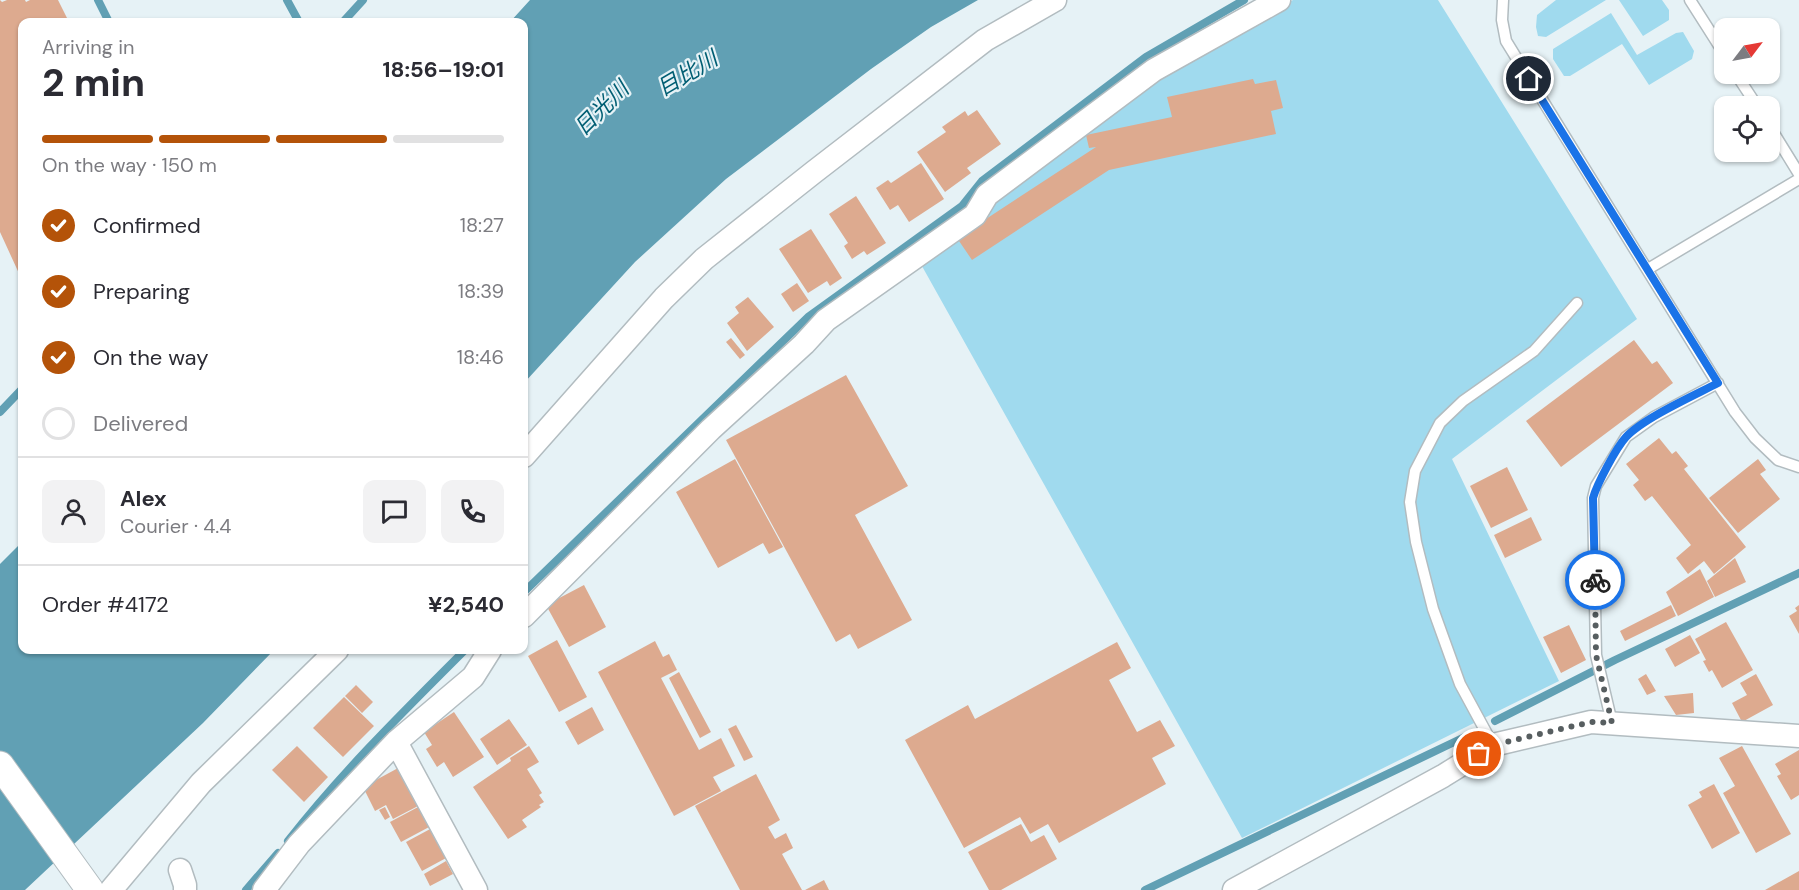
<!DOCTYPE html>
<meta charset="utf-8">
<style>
body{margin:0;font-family:"DM Sans","Noto Sans JP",sans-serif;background:#f2f2f3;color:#2b2b33;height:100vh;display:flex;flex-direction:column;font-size:22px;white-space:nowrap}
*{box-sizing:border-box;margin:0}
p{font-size:20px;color:#7c7c81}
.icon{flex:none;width:33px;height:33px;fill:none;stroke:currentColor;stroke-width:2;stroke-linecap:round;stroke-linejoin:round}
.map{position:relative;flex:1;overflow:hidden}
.sheet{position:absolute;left:18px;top:18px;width:510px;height:636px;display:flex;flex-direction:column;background:#fff;border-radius:12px;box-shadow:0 2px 4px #0004}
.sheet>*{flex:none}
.needle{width:39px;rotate:58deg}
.buttons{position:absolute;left:1714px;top:18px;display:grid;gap:12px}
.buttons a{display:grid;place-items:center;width:66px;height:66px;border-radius:12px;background:#fff;box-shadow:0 2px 4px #0004;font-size:30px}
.pin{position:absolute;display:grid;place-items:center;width:51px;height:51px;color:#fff;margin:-26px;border:3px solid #fff;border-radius:50%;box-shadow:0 2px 6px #0007}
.courier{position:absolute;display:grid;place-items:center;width:60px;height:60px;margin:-30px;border:4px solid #1a73e8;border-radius:50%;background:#fff;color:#222;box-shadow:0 2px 8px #0007}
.summary em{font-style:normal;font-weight:700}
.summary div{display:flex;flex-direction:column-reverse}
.summary{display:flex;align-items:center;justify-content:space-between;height:102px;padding:0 24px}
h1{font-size:39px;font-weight:700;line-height:45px}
.bar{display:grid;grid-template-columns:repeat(4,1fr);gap:9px 6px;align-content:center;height:72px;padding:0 24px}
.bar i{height:8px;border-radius:4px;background:#e1e1e2}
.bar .current{background:#b45309}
.bar p{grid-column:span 4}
.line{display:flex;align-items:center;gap:15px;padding:0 24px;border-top:2px solid #e1e1e2}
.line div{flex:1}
.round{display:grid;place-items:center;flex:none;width:63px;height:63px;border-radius:12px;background:#f2f2f3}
ol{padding:0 24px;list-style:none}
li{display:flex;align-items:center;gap:18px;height:66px}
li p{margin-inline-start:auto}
li .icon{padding:6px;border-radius:50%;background:#b45309;color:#fff;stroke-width:4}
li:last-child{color:#7c7c81}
li i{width:33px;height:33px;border:3px solid #e1e1e2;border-radius:50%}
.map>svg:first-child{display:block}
</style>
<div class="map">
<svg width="1799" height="890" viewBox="0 0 1799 890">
<rect width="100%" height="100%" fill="#e6f2f6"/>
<path fill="#a0daee" d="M1293,0H1438L1637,319L1452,459L1559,681L1242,838L918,259L994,197L1158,76Z
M1556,0H1606L1546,37L1538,36L1536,27L1537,15Z
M1619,0H1662L1669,10V20L1643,36Z
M1611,13L1637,55L1676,33L1683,32L1694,51L1692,59L1649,85L1622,44L1570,76H1564L1553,59V49Z"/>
<path fill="#61a0b4" d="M530,0H978L931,27L871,69L726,179L635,262L524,383V22H510Z
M22,542V650H274L203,723L25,890H0V564Z"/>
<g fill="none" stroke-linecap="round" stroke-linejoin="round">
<path stroke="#61a0b4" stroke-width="8" d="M98,0L109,22
M287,0L299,22
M343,22L363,0
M0,412L22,389
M524,592L808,317L962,206L982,181L1146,57L1244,0
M1495,721L1615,660L1799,573
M288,841C342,772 404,711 465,650
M246,890L278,853
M1145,890L1471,734"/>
</g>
<path fill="#ddaa8f" d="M0,0L2,2L7,0H25L26,2L30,0H58L69,22H22V280L0,232Z
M1253,79L1255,84L1276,80L1283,108L1271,111L1276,134L1109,170L972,260L957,238L1096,147L1089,148L1086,135L1172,117L1167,97Z
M977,110L1001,144L967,168L971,173L945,192L917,152L946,132L942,127L965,111L968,116Z
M921,163L944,199L909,222L898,205L890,210L876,188L888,180L891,183Z
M856,196L886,243L867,255L864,251L852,259L844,246L848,243L829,214Z
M811,229L842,278L830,286L827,281L808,293L779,249Z
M797,283L809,301L793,312L781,294Z
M748,297L774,327L747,351L727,323L739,313L735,307Z
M731,338L745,355L740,359L726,342Z
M1634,340L1652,364L1657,361L1673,383L1561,467L1526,421Z
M846,375L908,486L855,515L912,620L858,649L850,634L836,642L726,440Z
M1659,438L1672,454L1676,451L1688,466L1684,469L1746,547L1714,574L1704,561L1688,574L1676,558L1691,545L1652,496L1645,501L1633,485L1639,480L1626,464Z
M735,459L783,547L769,554L763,543L718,568L676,492Z
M1758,459L1766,470L1760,474L1780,499L1738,533L1709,498Z
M1507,467L1528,510L1491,528L1470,486Z
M1531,517L1542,540L1505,558L1494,535Z
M1735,558L1746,582L1715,597L1707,581Z
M1700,569L1714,597L1678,616L1666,592Z
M584,585L606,627L569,647L546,605Z
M1671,605L1676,616L1625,641L1620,631Z
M1799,605V634L1789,616L1797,611L1795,608Z
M1726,622L1753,670L1722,688L1712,670L1709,672L1703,661L1706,660L1695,639Z
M1569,625L1586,660L1561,673L1543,637Z
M1690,635L1700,653L1675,667L1665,649Z
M557,640L587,697L559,712L528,656Z
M655,641L663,657L669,654L677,670L661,678L699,750L721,738L735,766L713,777L721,791L674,816L598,672Z
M1117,642L1131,668L1109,680L1137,732L1160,720L1175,746L1152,758L1166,784L1059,843L1048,824L1030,834L1020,817L964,848L905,740L968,705L975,719Z
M679,672L711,732L700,738L669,678Z
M1646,674L1656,691L1647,695L1638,679Z
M1756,674L1773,705L1742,722L1732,703L1747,695L1740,683Z
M356,685L373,702L362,713L345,696Z
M1693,693L1694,713L1676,715L1664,696Z
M344,697L374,726L343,757L313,728Z
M592,707L604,730L578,745L565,722Z
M454,712L484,757L453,777L444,762L437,767L426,749L432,745L424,732Z
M509,719L527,745L497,765L480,739Z
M736,725L753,757L744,761L728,729Z
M297,746L328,777L304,802L272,770Z
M529,746L539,762L527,769L542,793L539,795L544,802L539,805L541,807L522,820L527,827L508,839L473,787L511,761L510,758Z
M1742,746L1791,834L1756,853L1723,793L1735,786L1719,758Z
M1799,750V795L1791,800L1777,776L1781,774L1775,764Z
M400,767L420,805L393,819L386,805L375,811L363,787Z
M756,774L780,820L768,827L775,839L786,833L793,848L782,854L802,890H740L695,806Z
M1714,784L1740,833L1712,849L1688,805L1702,797L1699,792Z
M420,806L431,826L401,842L390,822Z
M385,807L390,817L385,820L379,810Z
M1021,824L1031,842L1044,835L1057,859L1001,890H989L968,852Z
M432,828L448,857L422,871L406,842Z
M446,861L453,874L430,886L424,874Z
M1799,871V890H1765Z
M824,880L829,890H805Z"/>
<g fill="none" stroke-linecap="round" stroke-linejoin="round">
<g stroke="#b2bcc0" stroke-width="13">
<path id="service" d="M1503,0L1502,20L1506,41L1735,412L1755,438L1778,460L1799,467
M1690,0L1725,55
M1736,74L1757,106
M1770,127L1799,174
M1648,269L1799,179
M1612,723L1596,655L1593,498L1596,486L1626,437L1654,417L1718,383
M1493,745L1460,684L1433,609L1416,542L1410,502L1415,471L1440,423L1463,401L1534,351L1577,303"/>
</g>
<g stroke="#b2bcc0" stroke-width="25">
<path id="minor" d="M524,456L664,298L704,259L814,172L985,40L1055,0
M524,616L711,429L804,344L826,320L975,215L987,195L1154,70L1279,0
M180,870L185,885V890
M111,890L201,783L337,650
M264,890L299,844L396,742
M476,890L396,742L473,677L490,650
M1234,890L1443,776L1493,745L1591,722L1799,736"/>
</g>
<g stroke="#b2bcc0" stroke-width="29">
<path id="tertiary" d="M0,765L90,890"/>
</g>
<use href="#service" stroke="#fff" stroke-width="10"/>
<use href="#minor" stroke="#fff" stroke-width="22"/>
<use href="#tertiary" stroke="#fff" stroke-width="27"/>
</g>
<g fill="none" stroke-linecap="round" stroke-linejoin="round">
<path stroke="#575e60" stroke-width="6" stroke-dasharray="0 10.8" d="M1479,754L1493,745L1591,722L1612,723L1596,655L1595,580"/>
<path stroke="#1a73e8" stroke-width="8" d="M1529,79L1718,383C1693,396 1644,418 1626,437C1616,448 1597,484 1593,498L1595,580"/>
</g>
<g text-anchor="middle" stroke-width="4.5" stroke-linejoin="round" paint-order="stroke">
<g font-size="22" font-style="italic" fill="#015e73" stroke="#e6f2f6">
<text transform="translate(687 73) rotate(-31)" y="8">目比川</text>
<text transform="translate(601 108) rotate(-45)" y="8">日光川</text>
</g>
</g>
</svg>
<div class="buttons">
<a><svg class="needle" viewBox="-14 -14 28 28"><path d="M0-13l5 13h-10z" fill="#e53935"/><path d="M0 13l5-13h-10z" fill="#7c7c81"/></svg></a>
<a><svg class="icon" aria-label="locate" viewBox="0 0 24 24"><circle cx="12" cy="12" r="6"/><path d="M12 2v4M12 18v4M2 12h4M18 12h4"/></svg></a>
</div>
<div class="pin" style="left:1479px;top:754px;background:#ea580c"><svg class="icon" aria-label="bag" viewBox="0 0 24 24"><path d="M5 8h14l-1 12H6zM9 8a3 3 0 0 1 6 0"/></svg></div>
<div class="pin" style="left:1529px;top:79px;background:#1f2937"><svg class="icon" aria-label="home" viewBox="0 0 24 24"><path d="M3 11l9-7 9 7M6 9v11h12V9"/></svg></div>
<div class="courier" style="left:1595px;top:580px"><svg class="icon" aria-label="bike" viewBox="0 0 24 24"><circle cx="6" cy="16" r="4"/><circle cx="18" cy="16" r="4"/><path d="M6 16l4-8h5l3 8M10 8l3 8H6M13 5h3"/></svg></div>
<section class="sheet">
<div class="summary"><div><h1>2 min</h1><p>Arriving in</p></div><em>18:56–19:01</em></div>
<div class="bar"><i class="current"></i><i class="current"></i><i class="current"></i><i></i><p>On the way · 150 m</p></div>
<ol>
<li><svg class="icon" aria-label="check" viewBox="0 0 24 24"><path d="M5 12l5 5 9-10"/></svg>Confirmed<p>18:27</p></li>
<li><svg class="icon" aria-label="check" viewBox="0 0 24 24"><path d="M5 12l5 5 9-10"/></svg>Preparing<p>18:39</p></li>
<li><svg class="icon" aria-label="check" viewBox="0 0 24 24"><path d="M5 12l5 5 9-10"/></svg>On the way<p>18:46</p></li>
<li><i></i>Delivered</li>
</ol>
<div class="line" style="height:108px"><a class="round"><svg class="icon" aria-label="person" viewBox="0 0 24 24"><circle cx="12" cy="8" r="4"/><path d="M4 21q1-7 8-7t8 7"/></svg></a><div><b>Alex</b><p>Courier · 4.4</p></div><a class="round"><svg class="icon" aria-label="chat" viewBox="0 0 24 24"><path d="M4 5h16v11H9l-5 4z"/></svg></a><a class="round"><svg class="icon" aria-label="phone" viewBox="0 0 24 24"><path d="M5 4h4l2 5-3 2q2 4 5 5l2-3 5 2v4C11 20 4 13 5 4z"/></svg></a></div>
<div class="line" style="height:78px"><div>Order #4172</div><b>¥2,540</b></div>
</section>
</div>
